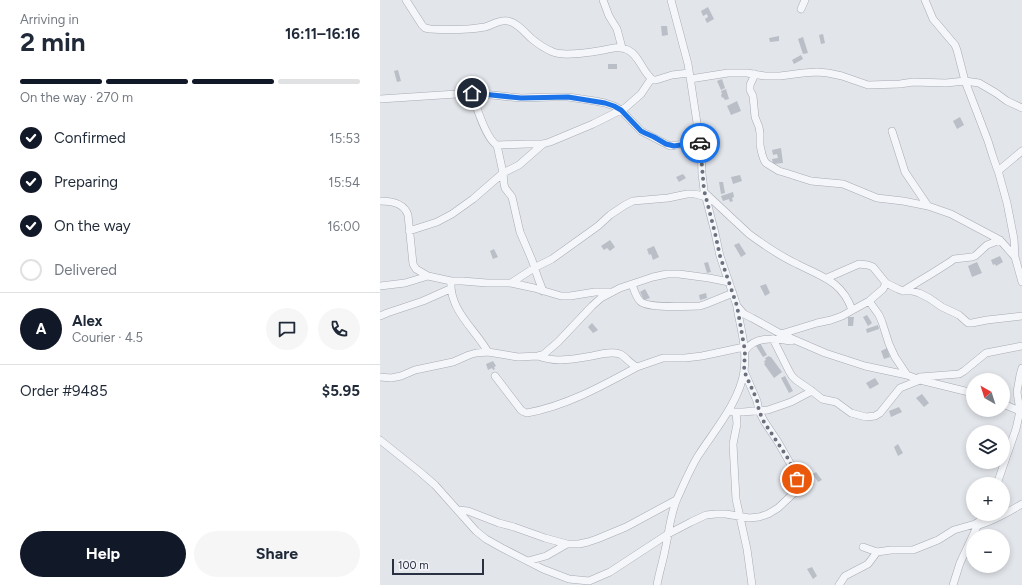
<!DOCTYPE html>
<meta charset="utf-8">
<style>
body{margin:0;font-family:Figtree,sans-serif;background:#f6f6f7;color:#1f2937;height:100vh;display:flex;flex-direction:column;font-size:15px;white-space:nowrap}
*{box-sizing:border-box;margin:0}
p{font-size:13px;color:#747a83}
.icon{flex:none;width:22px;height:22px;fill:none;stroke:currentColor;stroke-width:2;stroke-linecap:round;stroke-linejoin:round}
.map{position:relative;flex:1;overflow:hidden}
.details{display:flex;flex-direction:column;background:#fff;width:380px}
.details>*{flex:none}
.needle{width:26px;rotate:321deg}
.buttons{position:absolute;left:586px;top:373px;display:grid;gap:8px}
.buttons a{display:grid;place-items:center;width:44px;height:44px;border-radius:50%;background:#fff;box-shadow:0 2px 6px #0003;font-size:20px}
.scale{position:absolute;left:12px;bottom:10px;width:92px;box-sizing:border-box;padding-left:4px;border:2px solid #2a3142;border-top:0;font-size:11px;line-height:14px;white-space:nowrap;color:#2a3142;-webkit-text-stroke:3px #f2f4f8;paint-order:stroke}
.pin{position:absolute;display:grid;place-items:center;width:34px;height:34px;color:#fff;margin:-17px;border:2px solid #fff;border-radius:50%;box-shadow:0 1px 4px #0007}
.courier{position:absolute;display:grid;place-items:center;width:40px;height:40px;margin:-20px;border:3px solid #1a73e8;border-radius:50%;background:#fff;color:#222;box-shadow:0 1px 5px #0007}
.headline em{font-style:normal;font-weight:700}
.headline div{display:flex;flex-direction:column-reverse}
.headline{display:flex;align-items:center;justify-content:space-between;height:68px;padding:0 20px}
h1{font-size:26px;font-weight:700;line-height:30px}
.bar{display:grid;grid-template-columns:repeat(4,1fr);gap:6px 4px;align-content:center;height:48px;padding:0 20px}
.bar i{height:5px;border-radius:3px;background:#e0e1e3}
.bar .active{background:#111827}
.bar p{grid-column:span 4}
.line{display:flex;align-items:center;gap:10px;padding:0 20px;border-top:1px solid #e0e1e3}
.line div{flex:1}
.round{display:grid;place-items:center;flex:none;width:42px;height:42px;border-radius:21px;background:#f6f6f7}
ol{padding:0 20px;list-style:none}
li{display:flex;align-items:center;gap:12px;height:44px}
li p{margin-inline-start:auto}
li .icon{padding:4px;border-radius:50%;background:#111827;color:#fff;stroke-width:4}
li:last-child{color:#747a83}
li i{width:22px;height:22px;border:2px solid #e0e1e3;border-radius:50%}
.primary-button{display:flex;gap:8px;margin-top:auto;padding:8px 20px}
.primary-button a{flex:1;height:46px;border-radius:24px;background:#111827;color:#fff;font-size:16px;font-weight:700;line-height:46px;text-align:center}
.primary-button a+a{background:#f6f6f7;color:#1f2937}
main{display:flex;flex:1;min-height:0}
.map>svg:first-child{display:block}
</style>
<main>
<section class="details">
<div class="headline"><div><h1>2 min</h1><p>Arriving in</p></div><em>16:11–16:16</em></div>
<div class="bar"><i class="active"></i><i class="active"></i><i class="active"></i><i></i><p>On the way · 270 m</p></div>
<ol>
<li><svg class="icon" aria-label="check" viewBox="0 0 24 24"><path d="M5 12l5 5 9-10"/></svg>Confirmed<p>15:53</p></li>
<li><svg class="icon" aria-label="check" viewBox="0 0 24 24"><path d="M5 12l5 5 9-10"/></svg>Preparing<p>15:54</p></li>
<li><svg class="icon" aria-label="check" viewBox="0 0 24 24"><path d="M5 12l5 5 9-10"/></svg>On the way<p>16:00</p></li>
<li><i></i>Delivered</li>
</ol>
<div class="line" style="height:72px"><b class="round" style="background:#111827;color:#fff">A</b><div><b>Alex</b><p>Courier · 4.5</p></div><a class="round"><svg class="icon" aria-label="chat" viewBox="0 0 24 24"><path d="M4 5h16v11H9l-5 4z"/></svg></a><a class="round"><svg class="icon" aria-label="phone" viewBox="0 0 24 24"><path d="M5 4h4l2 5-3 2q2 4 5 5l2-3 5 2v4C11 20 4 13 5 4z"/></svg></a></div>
<div class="line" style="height:52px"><div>Order #9485</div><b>$5.95</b></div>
<div class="primary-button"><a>Help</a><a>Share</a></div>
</section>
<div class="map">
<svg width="642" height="585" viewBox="0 0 642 585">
<rect width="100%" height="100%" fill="#e2e5ea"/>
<path fill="#babec7" d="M328,7L334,19L327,23L325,19L328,17L327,14L323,16L321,11Z
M281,26H287L288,35L282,36Z
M443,34L445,43L441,44L439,35Z
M399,36V41L390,42L389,38Z
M423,37L428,53L423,54L418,39Z
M421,55L423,59L414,64L412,60Z
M228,64H237V69H228Z
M18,70L21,81L17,82L14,71Z
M342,79L345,88L341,90L337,81Z
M346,89L349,99L345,100L343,97L342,98L341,95L342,94L341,91Z
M357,101L361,111L351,115L347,106Z
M580,117L584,125L577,129L573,121Z
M401,148L403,163L393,164L392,159L398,158L397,154L393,155L392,150Z
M303,174L306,178L299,182L296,177Z
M360,175L362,181L353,184L351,177Z
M339,182H343L345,193L341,194Z
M353,192L354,197L352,198L353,201L350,202L349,199L343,201L341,196Z
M230,240L235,247L230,251L227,248L224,250L221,246Z
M359,243L366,254L361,257L354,245Z
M274,246L279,257L273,260L271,254L269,255L267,249Z
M114,249L118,257L113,259L110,251Z
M620,256L623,262L616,266L615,264L613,265L611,260Z
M328,262L331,272L327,273L324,263Z
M597,262L602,273L592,277L588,266Z
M386,284L390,293L385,296L380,286Z
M265,289L270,298L264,300L260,292Z
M326,293L327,298L320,300L319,295Z
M487,315L492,323L488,326L483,317Z
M468,317H474L473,326H468Z
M212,323L218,330L213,333L208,327Z
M498,325L499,329L487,333L486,329Z
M380,343L387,355L383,357L376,346Z
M507,348L510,357L504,359L501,351Z
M389,356L390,357H391L402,372L394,378L384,364L385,363L384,361L386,360L385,358Z
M113,361L116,366L114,367L115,369L113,370L112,368L108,370L106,364Z
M405,376L413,391L409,393L401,378Z
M495,378L499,384L490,389L486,383Z
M542,394L549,403L544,407L536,398Z
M519,407L522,412L511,417L509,411Z
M518,444L523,453L518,456L514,447Z
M425,468L429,473L421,478L418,472Z
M436,472L442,480L438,482L433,474Z
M432,567L437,576L433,579L427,569Z"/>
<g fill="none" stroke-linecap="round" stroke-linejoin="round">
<g stroke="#a7abb4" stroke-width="8">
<path id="minor" d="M26,0L42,25L45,28L50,29C68,30 87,30 105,27C113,25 119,19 128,21C138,23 145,33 152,39C158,44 166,49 173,52C185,57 211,52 224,50C232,48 240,46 248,50C260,56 262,72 273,80H276L292,75L309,73
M223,0L229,16L237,29L242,48
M291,0L308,64L321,149L322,174L324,190L335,233L340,256L357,306L364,314L372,318L401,334L445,353L485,366L527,375L540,380L593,393
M545,0L553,19L575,45L577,50L585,81L608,141L613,157L619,174L627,203L634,239L635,257L642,282
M421,9L425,0
M375,74L370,85V90L373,96L375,117L379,127L380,133V145L382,154L384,160L386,163L399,171L406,173L431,181L463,184L497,198L523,201L548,206L571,214L620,240L635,257
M310,79L348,73H367L385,76H400L423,73L437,72L448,73L462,76L488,85L520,84L533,82L566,83L585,81L599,83L616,93L627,101L642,108
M92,93C96,106 106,139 117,145L147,144H163L170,142L213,124L245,108L261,94L271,79
M0,99L92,93L141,98L171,97H188L215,101L225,103L234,106L241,110L261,131L290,146L320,142
M512,131L525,172L548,206
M117,145L123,173L124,184L125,188L132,197L140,232L152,260L158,278L163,291
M618,171L642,151
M324,192L369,234C384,245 400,256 417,264C442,277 462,281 472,310
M0,201C12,201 24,203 28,215L33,264L36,269L48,276L71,281H82L107,283H131L154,288L181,296H190L215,292H230
M29,231L57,222L72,214L93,199L123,173L139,165L163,144
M447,278L479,264L488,265L493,267L506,283L518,289L523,291H532L539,293L549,298L562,307L579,315L588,323H592L607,320L642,316
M71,281C69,310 95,329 108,352
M131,283L154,268L172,259L218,226L230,215L245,205L253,201L288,198L307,194H315L326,197
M252,284C254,290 256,297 260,301C267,309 309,306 320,306L326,304L353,293
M0,286L25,283L48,276
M523,291L541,280L551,274L570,262L574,259L592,257L595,256L607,245L620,240
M489,301L499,315L502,322L509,344L515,357L527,375
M0,316L7,313L43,301L70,289
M401,334L437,323L451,320L462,316L489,301L503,289L506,283
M393,339L409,371L412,376L416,380L432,391L442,399L456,402L471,413L486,417L495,416L500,413L520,388L540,380
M365,351C375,335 395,339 411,341
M158,356C176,363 194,359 212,356C221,354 231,351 240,354C246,357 250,364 257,367L283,358H305L322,356L364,347
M115,376L141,410L144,412L147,413C186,406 222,386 257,367
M0,377L11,378L21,376L35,370L73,362L89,355L96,353L108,352L138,357L158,356L164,354L178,342L212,306L221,298L240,288L273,277L287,274H299L329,278L349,282
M540,377L579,374L584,371L606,353L642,346
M623,404L640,411L642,413
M353,412H363L388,410L411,402L432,391
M356,412L357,424L353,444L356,499L367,549L372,585
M0,440L40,472L55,485L96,531L106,539L122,548L163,569L189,579L209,581L230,572L288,534L311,522L326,515L336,514H346L369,518L379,517L388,514L398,508L414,493L417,488V479L415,472L398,442L384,421L379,411L377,401L364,371
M617,484L636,429L640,411L637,392L640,375L642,368
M78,510L88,511L119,523L134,527L165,538L187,544
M598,525C614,521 628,512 642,504
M483,547L497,552L511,550H533L558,540L574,530L595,524L600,521
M148,561L166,556L187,544H199L208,542L217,539L246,527L296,500
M277,585C279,573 283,561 285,550C289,533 290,515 297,499C303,486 310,469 318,456C334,431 360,401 364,371C367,350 361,329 357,308
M459,585L465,576L488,564L497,552
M573,585L580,563L603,514"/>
</g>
<use href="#minor" stroke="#f5f6f9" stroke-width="7"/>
</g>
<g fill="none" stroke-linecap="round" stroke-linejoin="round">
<path stroke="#6a707d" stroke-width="4" stroke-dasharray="0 7.2" d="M320,143L324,190L335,233L340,256L357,306L365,351L364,371L377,400L379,411L384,422L407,457L415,472L417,479"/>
<path stroke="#1a73e8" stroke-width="5" d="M92,93L141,98L188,97L225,103L234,106L241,110L261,131L265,133L274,137L286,144L294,146L320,142V143"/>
</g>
</svg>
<div class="buttons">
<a><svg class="needle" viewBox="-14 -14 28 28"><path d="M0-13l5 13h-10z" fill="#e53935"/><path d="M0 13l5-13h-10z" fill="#747a83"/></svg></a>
<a><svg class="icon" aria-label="layers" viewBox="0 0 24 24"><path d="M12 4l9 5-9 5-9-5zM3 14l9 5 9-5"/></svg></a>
<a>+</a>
<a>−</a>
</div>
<div class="scale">100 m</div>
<div class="pin" style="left:417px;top:479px;background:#ea580c"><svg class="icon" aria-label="bag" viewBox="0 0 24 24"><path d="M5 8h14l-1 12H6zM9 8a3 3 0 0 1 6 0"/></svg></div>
<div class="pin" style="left:92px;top:93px;background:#1f2937"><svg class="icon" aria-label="home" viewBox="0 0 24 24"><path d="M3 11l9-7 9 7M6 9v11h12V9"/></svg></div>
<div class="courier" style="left:320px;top:143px"><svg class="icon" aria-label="car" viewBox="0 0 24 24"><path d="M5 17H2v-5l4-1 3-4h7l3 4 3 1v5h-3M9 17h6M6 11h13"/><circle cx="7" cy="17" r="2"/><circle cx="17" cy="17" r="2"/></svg></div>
</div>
</main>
